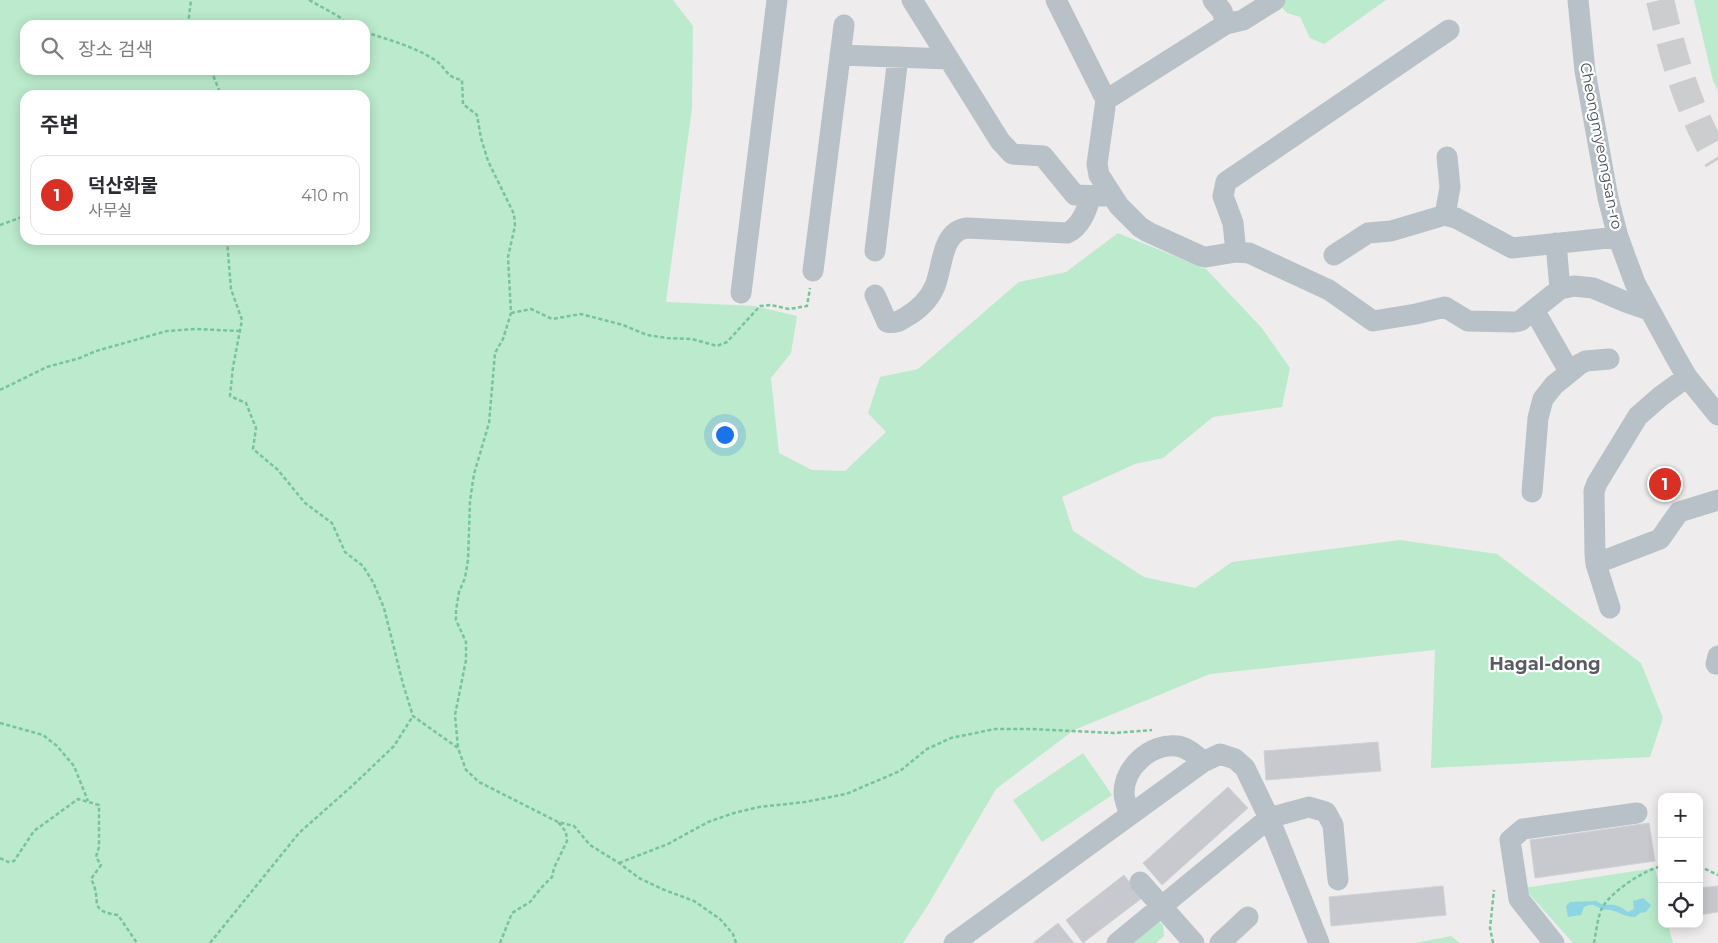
<!DOCTYPE html>
<html lang="ko">
<meta charset="utf-8">
<style>
body{margin:0;font-family:Montserrat,"Noto Sans KR",sans-serif;background:#f2f2f3;color:#2b2b33}
.controls{position:absolute;right:15px;bottom:15px;display:grid;overflow:hidden;border-radius:10px;box-shadow:0 2px 12px #0003}
.controls button{width:45px;height:45px;display:grid;place-items:center;padding:0;border:0;border-bottom:1px solid #e1e1e2;background:#fff;color:#2b2b33;font:25px sans-serif}
.you{position:absolute;left:724px;top:434px;width:18px;height:18px;margin:-12px;border:4px solid #fff;border-radius:50%;background:#1a73e8;box-shadow:0 0 0 8px #1a73e833}
.badge{display:grid;place-items:center;width:32px;height:32px;border-radius:50%;background:#d93025;color:#fff;font-size:16px;font-weight:700}
.pin{position:absolute;translate:-50% -50%;border:2px solid #fff;box-shadow:0 1px 5px #0006}
.list{margin:0;padding:0;list-style:none}
h2{display:flex;justify-content:space-between;align-items:center;height:65px;margin:0;padding:0 20px;font-size:21px}
h2 small{font-size:16px;font-weight:400;color:#7c7c81}
.list li{display:grid;grid-template-columns:32px 1fr auto;gap:15px;align-items:center;box-sizing:border-box;height:80px;margin:0 10px 10px;padding:0 10px;border:1px solid #e1e1e2;border-radius:15px}
.list b{display:block;font-size:19px;white-space:nowrap}
.list p{margin:0;font-size:16px;white-space:nowrap;color:#7c7c81}
.list em{font-size:16px;font-style:normal;color:#7c7c81}
.icon{flex:none;width:28px;height:28px;fill:none;stroke:currentColor;stroke-width:2;stroke-linecap:round;stroke-linejoin:round}
.map{position:relative;flex:none;width:1718px;height:943px;overflow:hidden}
.search{position:absolute;background:#fff;box-shadow:0 2px 12px #0003;left:20px;top:20px;width:350px;height:55px;display:flex;align-items:center;gap:12px;box-sizing:border-box;padding:0 18px;border-radius:15px;color:#7c7c81;font-size:19px}
.panel{position:absolute;background:#fff;box-shadow:0 2px 12px #0003;left:20px;top:90px;width:350px;height:155px;border-radius:15px}
.map>svg:first-child{display:block}
.green{fill:#bceacc;fill-rule:evenodd}
.water{fill:#8dd5e3}
.building{fill:#c7c9ce;stroke:#d0d2d7}
.lines{fill:none;stroke-linecap:round;stroke-linejoin:round}
.major-tunnel{stroke:#cccdce;stroke-width:28;stroke-dasharray:28 14;stroke-linecap:butt}
.path{stroke:#77c49b;stroke-width:2.5;stroke-dasharray:4 2.5;stroke-linecap:butt}
.minor{stroke:#b8c1c7;stroke-width:21}
.labels{text-anchor:middle;stroke-width:4.5;stroke-linejoin:round;paint-order:stroke}
.street-label{font-size:15px;fill:#465057;stroke:#fff}
.quarter-label{font-size:18px;font-weight:bold;fill:#595c60;stroke:#fff}
</style>
<div class="map">
<svg width="1718" height="943" viewBox="0 0 1718 943">
<rect width="100%" height="100%" fill="#eeecec"/>
<path class="green" d="M0 0H673L693 26 692 108 666 302 755 306 797 316 791 353 771 378 779 453 812 470 845 471 886 432 868 413 880 377 918 369 1019 282 1066 272 1118 233 1206 269 1261 327 1290 368 1282 407 1213 417 1163 458 1135 464 1062 497 1073 531 1144 577 1195 588 1232 562 1400 540 1497 554 1641 663 1663 718 1650 757 1431 768 1435 650 1210 674 1074 730 996 789 928 905 903 943H0ZM25 25H365V70H25ZM25 95H365V240H25Z
M1285 0H1386L1324 44 1310 38 1300 17 1287 13 1281 6Z
M1694 0H1718V91L1713 81Z
M1083 753 1112 795 1042 842 1013 800Z
M1655 868 1662 896V924H1668L1673 943H1573L1524 888Z
M1157 919 1163 925 1164 936 1156 943H1128Z
M1451 936 1460 943H1415Z"/>
<path class="water" d="M1643 898 1651 905 1646 912 1640 913 1635 917C1621 917 1617 908 1602 910 1595 905 1592 903 1584 907L1581 915 1568 917 1566 906 1570 902 1596 901 1603 905C1614 904 1619 905 1628 912L1634 909 1633 901Z"/>
<path class="building" d="M1378 742 1381 771 1266 780 1264 751Z
M1228 787 1248 808 1162 885 1143 863Z
M1649 823 1655 861 1535 878 1530 840Z
M1124 875 1142 898 1083 943 1066 920Z
M1443 886 1446 915 1331 926 1329 897Z
M1718 886V912L1699 915V888Z
M1058 923 1074 943H1033Z"/>
<g class="lines">
<path class="major-tunnel" d="M1660 0C1673 56 1688 110 1718 160"/>
<path class="path" d="M309 0 338 16 348 25
M188 25 191 0
M365 32C389 40 413 46 435 60 447 68 445 77 462 80L463 104 477 115 481 138 488 161 514 214 515 226 508 257 511 313 503 339 495 353 489 423 474 474 470 501 468 560 465 578 459 592 456 610V620L466 642V660L455 715 458 748
M211 70 221 95
M0 225 25 216
M227 240 231 289 242 320 233 367 230 396 246 403 256 428 253 449 278 470 305 503 332 523 345 552 363 566 373 582 384 608 403 684 413 716 458 748 466 770 479 782 558 822 574 826 590 845 619 863 639 878 662 889 694 901 720 919 733 934 736 943
M511 313 531 309 552 319 581 314 623 325 647 335 667 338 692 339 717 346 727 342 760 306 771 305 789 309 807 306 810 288
M0 390 47 367 80 358 96 351 167 331 195 329 240 331
M0 723 43 735 57 746 74 766 88 801
M0 858 8 862 14 861 34 831 78 799 99 805V847L96 857 101 865 91 879C103 900 86 911 118 915L137 943
M619 863 668 844 708 822 734 813 759 807 805 802 846 794 900 771 927 749 951 738 995 729H1031L1114 733 1152 730
M1699 866 1718 875
M210 943 299 833 352 786 394 746 413 716
M500 943 512 913 530 902 541 888 552 877 554 868 567 841 566 832 558 822
M1493 943 1490 928 1494 890
M1594 943C1596 933 1598 912 1604 905 1614 890 1644 870 1662 866"/>
<path class="minor" d="M912 0 1000 141 1012 154 1043 156 1075 195 1104 196
M1056 0 1106 100 1097 164 1099 175 1119 206 1140 227 1148 232 1201 256 1206 257 1236 252 1249 253 1329 290 1373 321 1416 314 1445 307 1468 321 1514 322 1520 321 1560 289 1574 286 1593 288 1626 302 1649 310
M1213 0 1222 11 1226 24
M1578 0 1585 71 1608 198 1618 237 1635 283 1675 356 1687 377 1718 415
M840 55 949 59
M1106 100 1226 24 1243 20 1275 0
M1445 215 1450 187 1447 157
M1556 243 1560 289
M875 251 898 57
M1236 252 1233 223 1223 196 1226 182 1449 30
M1334 255 1368 233 1391 231 1445 215 1456 218 1512 248 1618 237
M813 271 844 25
M741 293 777 0
M875 295 887 322C895 324 899 321 906 317 918 310 929 300 935 286 943 267 941 231 967 228L1067 233C1081 227 1087 209 1091 196
M1534 310 1569 371
M1532 492 1538 418 1543 399 1554 385 1580 364 1586 361 1609 359
M1608 559 1660 539 1679 512 1718 500
M1610 608 1596 564 1595 554 1594 491 1597 483 1638 416 1661 396 1687 377
M1716 664 1718 656
M1130 815C1128 808 1124 800 1124 793 1124 767 1151 743 1177 746 1187 747 1197 756 1203 762
M1140 882 1194 943
M954 943 1203 762 1220 754 1235 759 1245 768 1269 818 1319 943
M1117 943 1269 818 1309 807 1326 812 1333 825 1338 880
M1220 943 1248 917
M1554 943 1519 899 1510 840 1523 829 1637 813"/>
</g>
<g class="labels">
<g class="street-label">
<text transform="translate(1601 146) rotate(79)" y="5">Cheongmyeongsan-ro</text>
</g>
<g class="quarter-label">
<text x="1545" y="670">Hagal-dong</text>
</g>
</g>
</svg>
<div class="controls">
<button>+</button>
<button>−</button>
<button><svg class="icon" aria-label="locate" viewBox="0 0 24 24"><circle cx="12" cy="12" r="6"/><path d="M12 2v4M12 18v4M2 12h4M18 12h4"/></svg></button>
</div>
<div class="you"></div>
<div class="pin badge" style="left:1665px;top:484px">1</div>
<div class="search"><svg class="icon" aria-label="search" viewBox="0 0 24 24"><circle cx="10" cy="10" r="6"/><path d="M15 15l6 6"/></svg>장소 검색</div>
<section class="panel">
<h2>주변<small></small></h2>
<ul class="list">
<li><span class="badge">1</span><div><b>덕산화물</b><p>사무실</p></div><em>410 m</em></li>
</ul>
</section>
</div>
